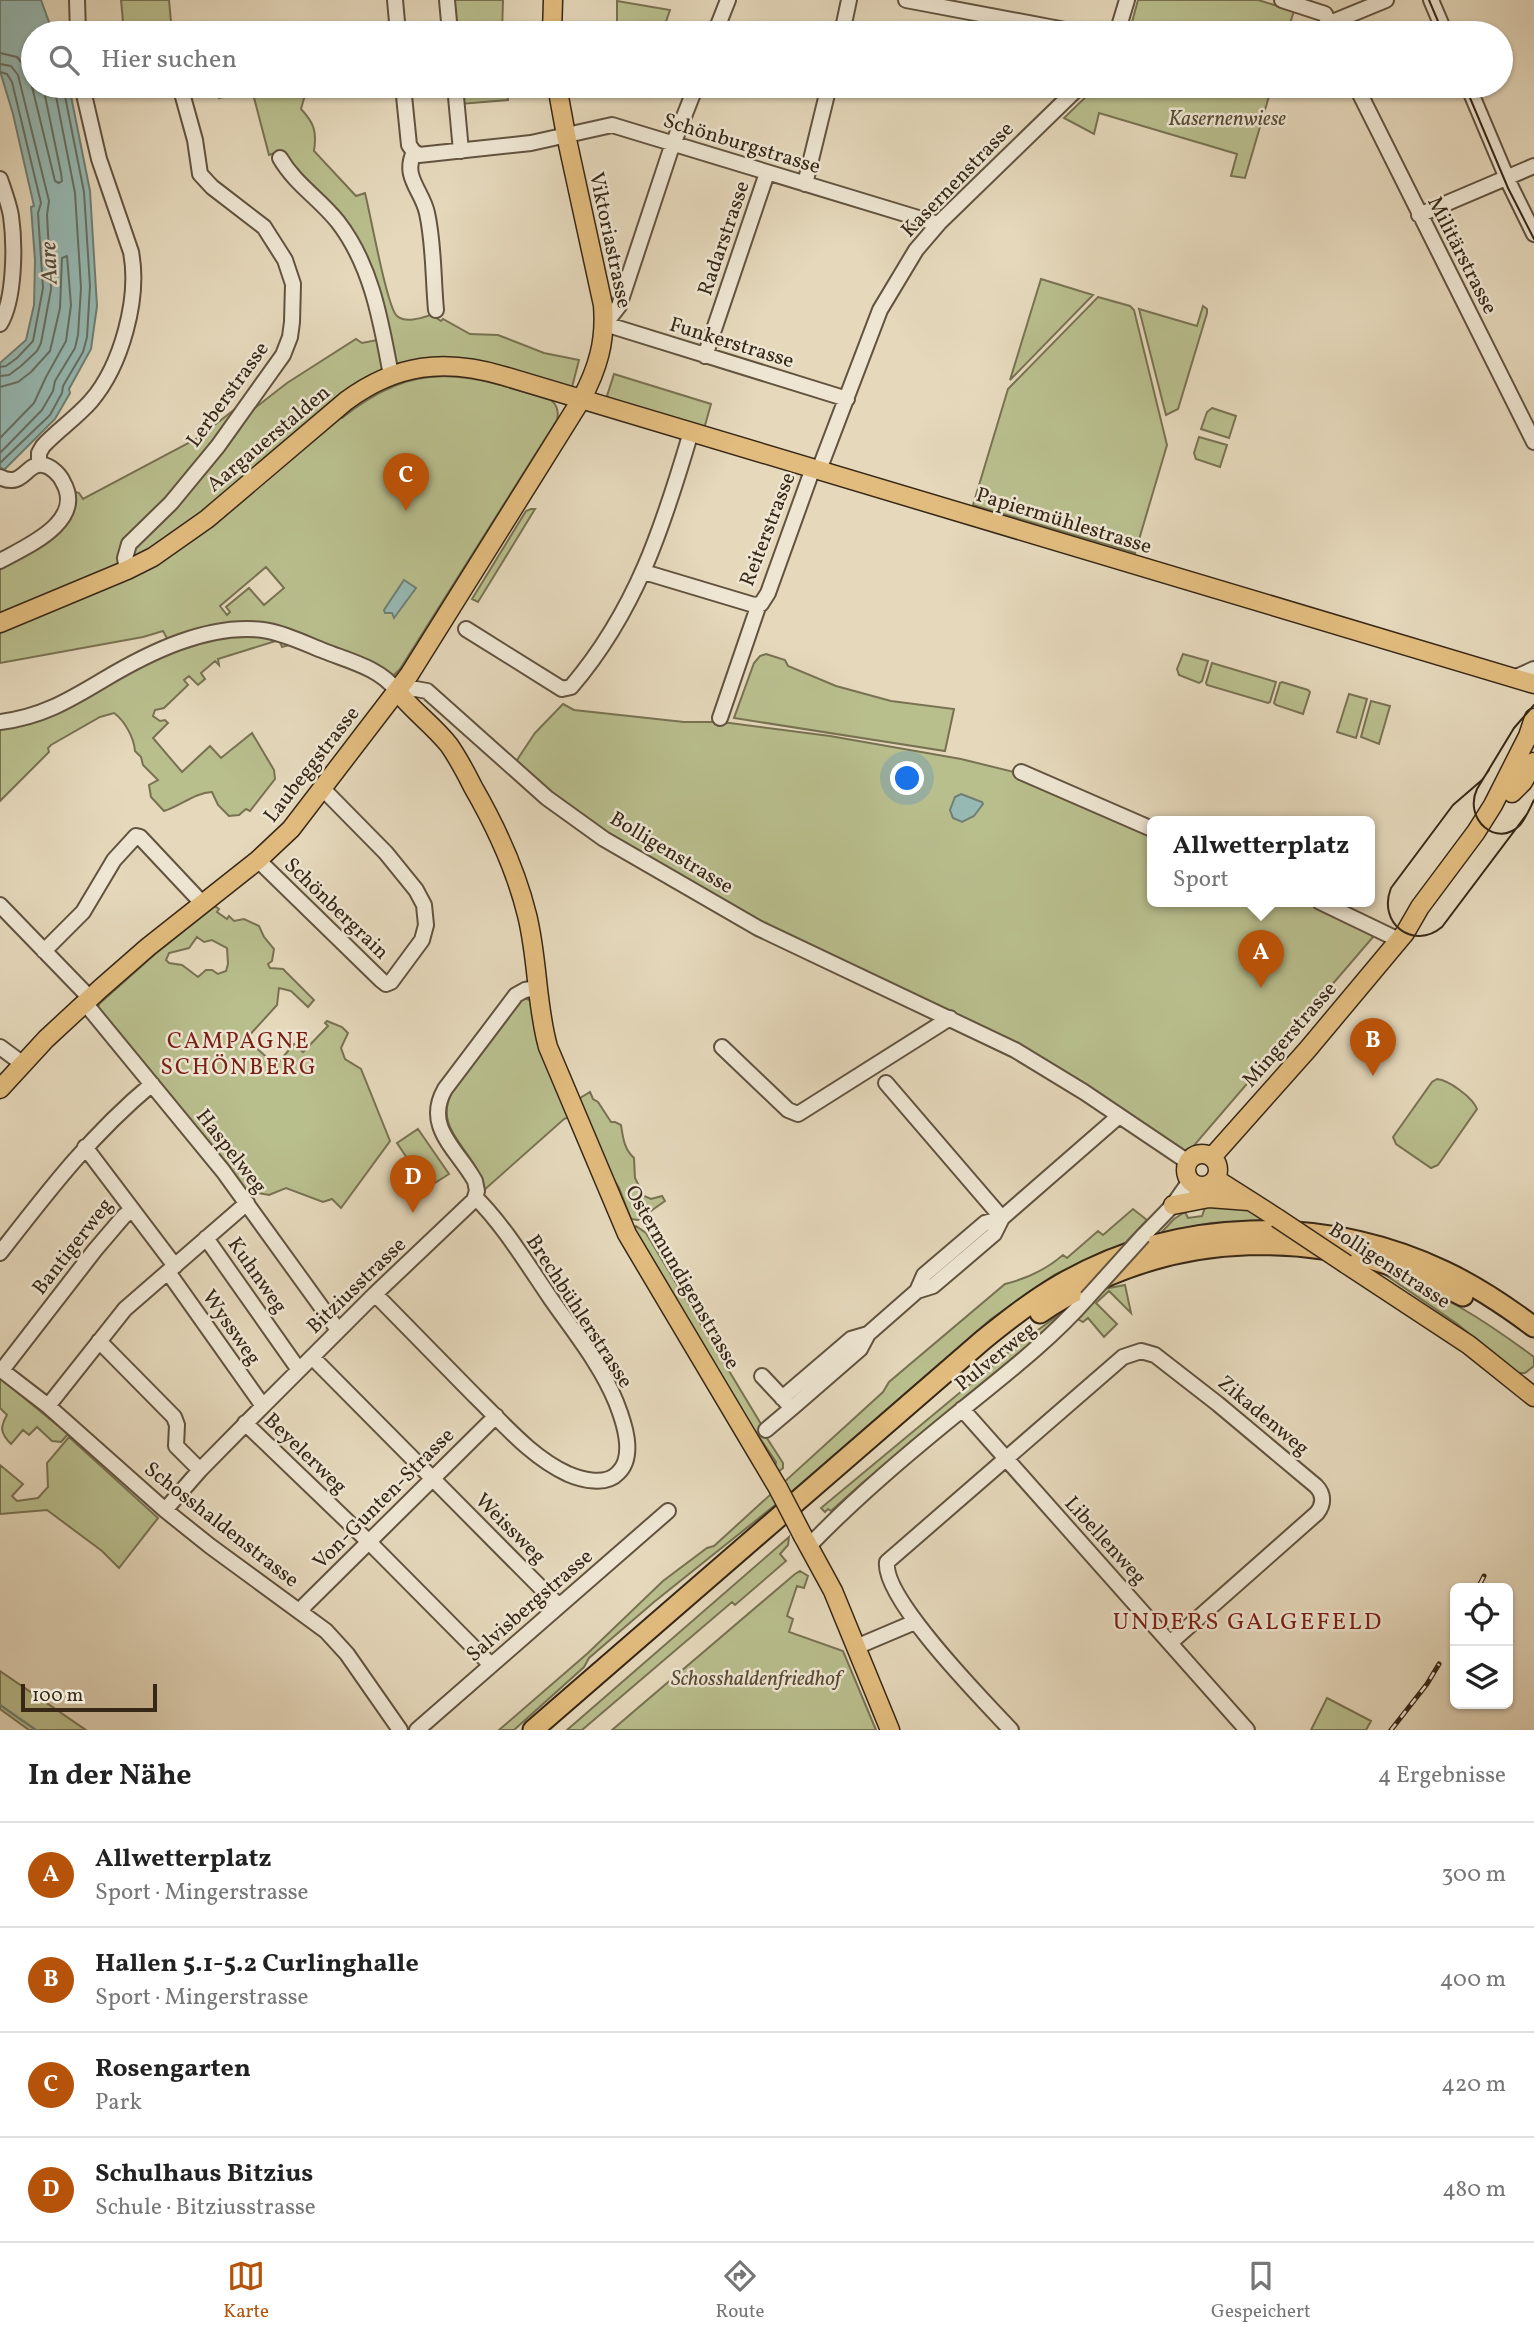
<!DOCTYPE html>
<html lang="de">
<meta charset="utf-8">
<style>
body{margin:0;font-family:Vollkorn,serif;background:#f2f2f2;color:#222}
.controls{position:absolute;right:21px;bottom:21px;display:grid;overflow:hidden;border-radius:10px;box-shadow:0 2px 5px #0004}
.controls button{width:63px;height:63px;display:grid;place-items:center;padding:0;border:0;border-bottom:2px solid #e0e0e0;background:#fff;color:#222;font:35px sans-serif}
.scale{position:absolute;left:21px;bottom:18px;width:136px;box-sizing:border-box;padding-left:7px;border:4px solid #372716;border-top:0;font-size:19px;line-height:24px;white-space:nowrap;color:#372716;-webkit-text-stroke:5px #eee6d3;paint-order:stroke}
.you{position:absolute;left:908px;top:779px;width:24px;height:24px;margin:-18px;border:5px solid #fff;border-radius:50%;background:#1a73e8;box-shadow:0 0 0 10px #1a73e833}
.badge{display:grid;place-items:center;width:46px;height:46px;border-radius:50%;background:#b45309;color:#fff;font-size:23px;font-weight:700}
.pin{position:absolute;translate:-50% -58px;filter:drop-shadow(0 2px 4px #0008)}
.pin::after{content:'';position:absolute;top:37px;width:24px;height:21px;background:inherit;clip-path:polygon(0 0,100% 0,50% 100%)}
.popup{position:absolute;left:1147px;top:816px;width:228px;height:91px;box-sizing:border-box;display:grid;place-content:center;border-radius:10px;background:#fff;filter:drop-shadow(0 2px 5px #0005);font-size:23px;white-space:nowrap;color:#767676}
.popup b{font-size:26px;color:#222}
.popup::after{content:'';position:absolute;left:50%;top:100%;margin-left:-14px;border:14px solid transparent;border-top-color:#fff}
.list{margin:0;padding:0;list-style:none}
h2{display:flex;justify-content:space-between;align-items:center;height:91px;margin:0;padding:0 28px;font-size:30px}
h2 small{font-size:23px;font-weight:400;color:#767676}
.list li{display:grid;grid-template-columns:46px 1fr auto;gap:21px;align-items:center;box-sizing:border-box;height:105px;padding:0 28px;border-top:2px solid #e0e0e0}
.list b{display:block;font-size:26px;white-space:nowrap}
.list p{margin:0;font-size:23px;white-space:nowrap;color:#767676}
.list em{font-size:23px;font-style:normal;color:#767676}
.icon{flex:none;width:38px;height:38px;fill:none;stroke:currentColor;stroke-width:2;stroke-linecap:round;stroke-linejoin:round}
.map{position:relative;flex:none;width:1534px;height:1730px;overflow:hidden}
.search{position:absolute;background:#fff;box-shadow:0 2px 5px #0004;left:21px;right:21px;top:21px;height:77px;display:flex;align-items:center;gap:18px;box-sizing:border-box;padding:0 24px;border-radius:38px;color:#767676;font-size:26px}
.sheet{height:511px;background:#fff}
nav{display:flex;justify-content:space-around;align-items:center;box-sizing:border-box;height:98px;border-top:2px solid #e0e0e0;background:#fff;font-size:19px;color:#767676}
nav a{display:grid;justify-items:center;gap:4px}
nav .on{color:#b45309}
.map>svg:first-child{display:block}
.green{fill:#b9be8d;stroke:#787252;stroke-width:2;fill-rule:evenodd}
.water{fill:#96b9b3;stroke:#707f74;stroke-width:2}
.lines{fill:none;stroke-linecap:round;stroke-linejoin:round}
.shore{stroke:#667064;stroke-width:2}
.stream{stroke:#707f74;stroke-width:2.5}
.minor-casing{stroke:#62533f;stroke-width:18}
.major-casing{stroke:#372716;stroke-width:21}
.highway-casing{stroke:#372716;stroke-width:23}
.minor{stroke:#eee6d3;stroke-width:14}
.major{stroke:#e2bc7e;stroke-width:18}
.highway{stroke:#e2bc7e;stroke-width:19}
.tram{stroke:#372716;stroke-width:2}
.rail-casing{stroke:#372716;stroke-width:5}
.rail{stroke:#eee6d3;stroke-width:2.5;stroke-dasharray:8;stroke-linecap:butt}
.minor-bridge-casing{stroke:#62533f;stroke-width:18;stroke-linecap:butt}
.major-bridge-casing{stroke:#372716;stroke-width:21;stroke-linecap:butt}
.minor-bridge{stroke:#eee6d3;stroke-width:14}
.major-bridge{stroke:#e2bc7e;stroke-width:18}
.labels{text-anchor:middle;stroke-width:5;stroke-linejoin:round;paint-order:stroke}
.park-label{font-size:21px;font-style:italic;fill:#584d34;stroke:#eee6d3}
.street-label{font-size:21px;fill:#372716;stroke:#eee6d3}
.water-label{font-size:23px;font-style:italic;fill:#4f4c3d;stroke:#eee6d3}
.neighbourhood-label{font-size:23px;letter-spacing:2px;fill:#7a1f14;stroke:#eee6d3}
.quarter-label{font-size:24px;letter-spacing:2px;fill:#7a1f14;stroke:#eee6d3}
</style>
<div class="map">
<svg width="1534" height="1730" viewBox="0 0 1534 1730">
<rect width="100%" height="100%" fill="#e5d8bb"/>
<filter id="stains"><feTurbulence type="fractalNoise" baseFrequency=".00286" numOctaves="4"/><feColorMatrix values="0 0 0 0 .2 0 0 0 0 .09 0 0 0 0 .02 0 0 0 .5 -.17"/></filter>
<radialGradient id="worn" r=".72"><stop offset=".6" stop-color="#630" stop-opacity="0"/><stop offset="1" stop-color="#630" stop-opacity=".3"/></radialGradient>
<path class="green" d="M121 0H169L172 33H124Z
M450 0H503L502 33H453Z
M1138 0H1258L1294 11 1287 33H1129Z
M617 1 670 10 662 33H617Z
M215 86H303L305 95 301 109C314 123 317 131 314 151L356 196 365 193C370 212 387 308 397 316 406 324 424 317 434 314L435 317 441 321 443 319 470 334 498 335 544 353 579 360 570 395 520 380 411 369 334 410 342 418C417 358 466 373 551 400 557 405 559 412 557 420L400 669 393 676 285 632 169 642 163 631 143 637 0 663V568C18 558 56 542 65 524 69 513 70 501 73 491L79 493 83 499 198 438 239 406 251 411 287 383 356 339 362 343 388 338 369 269 275 153 269 155 253 94C241 97 231 95 219 98ZM266 567 284 588 264 605 249 588 226 607 230 612 227 615 220 606Z
M458 86H506L508 100 460 104Z
M1097 86H1272L1245 178 1231 176 1237 154 1099 113 1094 134 1064 118Z
M1041 279 1093 295 1010 380Z
M1098 297 1130 306 1134 310 1167 445 1135 553 973 505 1008 389Z
M1203 306 1207 309V313L1178 409 1166 415 1139 309 1197 326Z
M614 374 711 404 704 429 611 399 607 396Z
M1212 408 1236 416 1229 438 1201 429 1207 412Z
M1199 437 1227 445 1220 467 1196 459 1194 453Z
M531 509H535L478 602 472 599 526 511Z
M247 631 296 643 282 647 279 640 218 659 219 665 215 661 201 673 205 679 198 685 189 676 184 680 188 685 164 708 155 710 153 716 160 721 165 720 168 723 153 738 182 772 210 746 221 758 252 733 274 770 275 779 250 811 246 809 239 815 229 816 218 805 212 792C194 793 181 806 164 811L151 797 149 785 158 780 143 765 141 757 135 751C134 738 125 721 114 713L100 717 51 745 48 748 49 752 0 801V725L180 645Z
M766 654 785 660 788 666 836 686 891 701 954 709 945 751 734 718 754 663 760 656Z
M1183 654 1208 661 1202 681 1199 683 1179 675 1177 669Z
M1212 663 1276 682 1270 702 1268 703 1207 685 1206 683Z
M1282 682 1308 690 1310 692 1303 714 1276 705 1274 703 1280 683Z
M1349 694 1367 699 1356 738 1337 732Z
M1371 701 1390 706 1379 744 1361 737Z
M563 704 574 710 684 722H722L830 736 961 759 1022 774 1152 830V902H1318L1379 930 1185 1156 1087 1088 794 942 593 827 515 763 535 733Z
M215 906 219 909 217 912 227 919 229 916 234 921 244 919 259 926 264 937 274 949 272 961 268 964 270 968 283 969 314 1000 308 1007 291 991 279 988 277 1005 246 1039 270 1060 273 1058 278 1063 294 1044 303 1052 328 1026 325 1023 327 1021 342 1027 348 1033 341 1048 345 1059 361 1069 390 1141 341 1208 332 1199 323 1202 286 1188 269 1195 253 1192 247 1196 98 1008 99 1004 154 955ZM197 937 204 942 212 940 227 948 228 964 226 971 218 974 212 970H206L198 977 182 965 169 963 166 960 169 953 189 948Z
M523 998 530 1000 571 1116 564 1119 483 1191C483 1153 427 1132 454 1089Z
M1437 1079C1449 1080 1473 1098 1477 1109L1438 1165 1431 1168 1396 1144 1393 1137 1432 1082Z
M590 1092 593 1099 598 1102 611 1122H615L621 1125C623 1138 624 1149 634 1158L635 1178 644 1196 651 1199 662 1196 665 1201 638 1220 631 1219 619 1188 603 1162 577 1100Z
M418 1129 449 1174 427 1188 397 1143Z
M1206 1205 1244 1206 1265 1220 1211 1223 1161 1233 1174 1219 1185 1212 1188 1218 1202 1216Z
M1133 1209 1147 1220 1125 1243 1102 1252 1054 1275 991 1319 794 1490 654 1602 589 1658 584 1667 514 1730H499L588 1653 663 1581 707 1548 714 1546 883 1392 889 1382 1005 1284C1025 1279 1047 1269 1063 1255L1067 1258 1098 1231 1103 1235Z
M636 1226 646 1233 764 1429 763 1432 783 1463V1468L778 1472 775 1467 776 1462 743 1413 633 1229Z
M1381 1272C1437 1289 1487 1322 1534 1357V1366L1525 1373H1518L1456 1323Z
M1125 1285 1131 1313 1109 1291 1096 1303 1117 1324 1104 1337 1088 1318 1083 1322 1067 1313 1055 1327 861 1484 831 1511 828 1509 825 1512 821 1508 1016 1346 1053 1319 1104 1289Z
M0 1378 68 1434 61 1442 52 1441 37 1427 29 1435 23 1430 11 1444C0 1433 0 1427 7 1415L0 1408Z
M69 1437 158 1518 119 1568 102 1551 47 1510 0 1514V1465L23 1484 12 1496 17 1501 38 1498 48 1487 47 1463Z
M789 1537 788 1545 780 1554 786 1561 735 1605 732 1602 582 1730H567Z
M800 1571 808 1576 804 1588 797 1586 787 1616 793 1619 789 1632 843 1651 876 1730H612L795 1574Z
M0 1671 86 1730H29L0 1709Z
M1327 1698 1371 1721 1366 1730H1311Z"/>
<path class="water" d="M0 0H41L53 33H33V86H69L90 191 97 306 91 349 69 389 70 393 55 419 4 470 0 467V363L26 340 34 305 35 260 31 207 34 206 13 114 0 71Z
M404 580 416 588 394 618 392 613H385L384 610Z
M961 794 982 802 983 804 974 816 962 822 953 818 950 810 955 797Z"/>
<g class="lines">
<path class="shore" d="M0 53 17 57 28 70 55 181 59 183 62 181 61 173 43 86
M0 64 11 66 18 75 49 201 47 215 51 289 41 343 37 351 21 366 9 375 0 376
M0 72 7 74 12 82 41 203 38 213 43 288 33 341 17 358 6 366 0 367
M0 387 18 382 31 372 50 351 60 308 62 258 67 256 71 305 66 341 46 377 34 403 0 438
M0 453 42 410 53 391 55 381 75 348 78 335 81 288 75 193 54 86
M0 463 50 415 62 393 63 386 83 352 87 337 90 286 84 192 63 86"/>
<path class="stream" d="M0 1705 36 1730"/>
<defs>
<path id="minor" d="M77 0 78 33
M395 0 398 33
M447 0 450 33
M906 0 1081 33
M1282 0 1325 14 1333 33
M1431 0 1445 33
M1330 23 1386 0
M715 33 728 0
M842 33 849 0
M1117 33 1127 0
M403 86 409 145 414 152 419 155 531 143 612 125 938 224
M455 86 461 151
M696 86 670 152 619 306 605 324 847 399
M1356 86 1534 442
M1468 86 1509 183 1534 234
M414 152C402 177 422 190 427 213 434 244 433 278 436 310
M280 158C295 184 320 199 338 222 372 266 381 322 391 375
M0 179C4 191 9 204 11 216 15 244 15 300 0 324
M805 184 829 86
M1419 215 1534 166
M705 356 767 173
M39 465V453L43 446C58 430 76 418 91 401 121 366 140 299 131 252L99 159 82 86
M819 470 880 310 916 250 940 222 1080 86
M0 477C23 489 26 462 43 465 51 466 60 475 63 482 86 522 25 547 0 561
M127 570 125 558 129 544 171 503 218 446 283 355 290 337 292 322 293 284 285 260 264 227 212 187 200 174 195 140 180 86
M644 572 754 605 761 604 768 593 813 468
M466 629 562 689 571 687C636 611 663 527 691 432
M1514 678 1534 669
M720 718 759 604
M0 722C41 717 68 701 103 680 148 653 208 623 263 630 284 633 304 643 324 651 349 661 380 668 397 691L416 689 427 691 547 798 604 839 758 928 1015 1050 1084 1092 1188 1162
M1021 772 1152 829
M258 860 381 980 386 984 391 982 422 940 426 925 424 905 416 890 386 853 323 789
M1320 902 1399 940
M0 905 90 998
M44 951 83 912 114 860 136 836 140 837 202 903
M85 1003 223 1171 338 1330
M0 1047 23 1064
M722 1047 788 1110 798 1114 950 1018
M886 1083 1002 1218
M85 1147 175 1266
M1143 1236 1173 1205 1190 1181
M206 1238 299 1370
M0 1253C49 1190 90 1136 152 1084
M168 1272 263 1406
M917 1291 933 1286 994 1234 1002 1218
M375 1294C408 1328 442 1362 475 1396 504 1424 531 1457 568 1474 582 1480 606 1486 618 1473 636 1456 624 1422 616 1402 601 1365 574 1332 551 1299 529 1267 503 1224 475 1197
M99 1341 174 1417 177 1425 176 1446 200 1470
M312 1357 559 1606
M0 1369 48 1406 165 1510 210 1546 326 1631 347 1654 400 1730
M2 1370 95 1250 124 1216 131 1211
M762 1376 792 1408 766 1430
M782 1398 851 1339 868 1334
M48 1406 125 1309 247 1203
M792 1408 860 1349 868 1334 917 1291 924 1275 985 1223 1002 1218 1119 1116
M962 1409 1247 1730
M245 1423 369 1542 491 1665
M165 1510 200 1470 263 1406 375 1294 474 1200 477 1191 475 1181C458 1150 423 1127 445 1089L516 995 525 990 537 988
M809 1546C857 1496 911 1451 964 1408 1007 1373 1050 1340 1087 1298
M302 1611 305 1605 496 1416
M856 1647 915 1622
M417 1730 668 1511
M1011 1730C984 1701 882 1598 887 1562L1123 1357 1141 1351 1155 1355 1218 1404 1316 1486C1324 1494 1324 1504 1317 1513L1170 1643"/>
<path id="major" d="M552 33 553 0
M0 623 127 570 153 557 207 519 346 401C396 364 444 358 504 376L1534 684
M397 691C413 711 433 725 449 745 458 758 466 773 473 787 496 827 516 870 527 915 538 959 536 1004 548 1047L627 1234 778 1488
M1512 793 1523 782 1534 762
M0 1089 46 1039 100 989 148 947 258 860 291 829 409 675 581 400C598 368 606 341 603 305L566 135 557 86
M1186 1170a16 16 0 1 1 32 0a16 16 0 1 1-32 0Z
M1212 1157 1308 1049 1405 933 1420 907 1476 832 1493 805 1528 736 1534 718
M1216 1179 1277 1218
M1173 1205 1209 1198 1249 1201
M1346 1264 1469 1345 1534 1397
M803 1536 833 1591 890 1730"/>
<path id="highway" d="M1040 1313C1169 1226 1327 1224 1463 1296
M533 1730 983 1340C1008 1320 1033 1300 1061 1284 1177 1217 1323 1214 1444 1271 1476 1286 1506 1306 1534 1327"/>
</defs>
<use href="#minor" class="minor-casing"/>
<use href="#major" class="major-casing"/>
<use href="#highway" class="highway-casing"/>
<use href="#minor" class="minor"/>
<use href="#major" class="major"/>
<use href="#highway" class="highway"/>
<path class="tram" d="M1429 0 1443 33
M1465 86 1508 188 1534 239
M1534 705 1514 728 1477 789C1463 819 1497 849 1520 825 1526 818 1530 808 1534 800
M1489 770 1482 780 1453 805 1391 888C1377 923 1413 951 1442 927L1527 814"/>
<defs>
<path id="rail" d="M1480 1584 1484 1576
M1391 1730 1427 1684 1439 1664"/>
</defs>
<use href="#rail" class="rail-casing"/>
<use href="#rail" class="rail"/>
<defs>
<path id="minor-bridge" d="M1087 1298 1143 1236"/>
<path id="major-bridge" d="M1277 1218 1346 1264
M778 1488 803 1536"/>
</defs>
<use href="#minor-bridge" class="minor-bridge-casing"/>
<use href="#major-bridge" class="major-bridge-casing"/>
<use href="#minor-bridge" class="minor-bridge"/>
<use href="#major-bridge" class="major-bridge"/>
</g>
<g class="labels">
<g class="park-label">
<text x="1227" y="125">Kasernenwiese</text>
<text x="756" y="1685">Schosshaldenfriedhof</text>
</g>
<g class="street-label">
<text transform="translate(742 143) rotate(17)" y="7">Schönburgstrasse</text>
<text transform="translate(957 179) rotate(-46)" y="7">Kasernenstrasse</text>
<text transform="translate(723 238) rotate(-71)" y="7">Radarstrasse</text>
<text transform="translate(611 240) rotate(78)" y="7">Viktoriastrasse</text>
<text transform="translate(1463 255) rotate(63)" y="7">Militärstrasse</text>
<text transform="translate(732 342) rotate(17)" y="7">Funkerstrasse</text>
<text transform="translate(227 394) rotate(-54)" y="7">Lerberstrasse</text>
<text transform="translate(268 438) rotate(-40)" y="7">Aargauerstalden</text>
<text transform="translate(1064 520) rotate(17)" y="7">Papiermühlestrasse</text>
<text transform="translate(767 529) rotate(-69)" y="7">Reiterstrasse</text>
<text transform="translate(311 764) rotate(-52)" y="7">Laubeggstrasse</text>
<text transform="translate(672 852) rotate(31)" y="7">Bolligenstrasse</text>
<text transform="translate(337 908) rotate(44)" y="7">Schönbergrain</text>
<text transform="translate(1289 1034) rotate(-49)" y="7">Mingerstrasse</text>
<text transform="translate(232 1151) rotate(52)" y="7">Haspelweg</text>
<text transform="translate(72 1246) rotate(-52)" y="7">Bantigerweg</text>
<text transform="translate(1390 1265) rotate(33)" y="7">Bolligenstrasse</text>
<text transform="translate(258 1275) rotate(55)" y="7">Kuhnweg</text>
<text transform="translate(683 1277) rotate(60)" y="7">Ostermundigenstrasse</text>
<text transform="translate(356 1285) rotate(-44)" y="7">Bitziusstrasse</text>
<text transform="translate(580 1311) rotate(57)" y="7">Brechbühlerstrasse</text>
<text transform="translate(232 1327) rotate(55)" y="7">Wyssweg</text>
<text transform="translate(995 1356) rotate(-39)" y="7">Pulverweg</text>
<text transform="translate(1264 1415) rotate(40)" y="7">Zikadenweg</text>
<text transform="translate(306 1453) rotate(44)" y="7">Beyelerweg</text>
<text transform="translate(383 1498) rotate(-45)" y="7">Von-Gunten-Strasse</text>
<text transform="translate(222 1524) rotate(38)" y="7">Schosshaldenstrasse</text>
<text transform="translate(511 1528) rotate(45)" y="7">Weissweg</text>
<text transform="translate(1106 1540) rotate(48)" y="7">Libellenweg</text>
<text transform="translate(529 1605) rotate(-41)" y="7">Salvisbergstrasse</text>
</g>
<g class="water-label">
<text transform="translate(48 263) rotate(-92)" y="8">Aare</text>
</g>
<g class="neighbourhood-label">
<text x="239" y="1048">CAMPAGNE<tspan x="239" dy="26">SCHÖNBERG</tspan></text>
</g>
<g class="quarter-label">
<text x="1248" y="1629">UNDERS GALGEFELD</text>
</g>
</g>
<rect width="100%" height="100%" filter="url(#stains)"/>
<rect width="100%" height="100%" fill="url(#worn)"/>
</svg>
<div class="controls">
<button><svg class="icon" aria-label="locate" viewBox="0 0 24 24"><circle cx="12" cy="12" r="6"/><path d="M12 2v4M12 18v4M2 12h4M18 12h4"/></svg></button>
<button><svg class="icon" aria-label="layers" viewBox="0 0 24 24"><path d="M12 4l9 5-9 5-9-5zM3 14l9 5 9-5"/></svg></button>
</div>
<div class="scale">100 m</div>
<div class="you"></div>
<div class="pin badge" style="left:1261px;top:988px">A</div>
<div class="popup"><b>Allwetterplatz</b>Sport</div>
<div class="pin badge" style="left:1373px;top:1076px">B</div>
<div class="pin badge" style="left:406px;top:511px">C</div>
<div class="pin badge" style="left:413px;top:1213px">D</div>
<div class="search"><svg class="icon" aria-label="search" viewBox="0 0 24 24"><circle cx="10" cy="10" r="6"/><path d="M15 15l6 6"/></svg>Hier suchen</div>
</div>
<section class="sheet">
<h2>In der Nähe<small>4 Ergebnisse</small></h2>
<ul class="list">
<li><span class="badge">A</span><div><b>Allwetterplatz</b><p>Sport · Mingerstrasse</p></div><em>300 m</em></li>
<li><span class="badge">B</span><div><b>Hallen 5.1-5.2 Curlinghalle</b><p>Sport · Mingerstrasse</p></div><em>400 m</em></li>
<li><span class="badge">C</span><div><b>Rosengarten</b><p>Park</p></div><em>420 m</em></li>
<li><span class="badge">D</span><div><b>Schulhaus Bitzius</b><p>Schule · Bitziusstrasse</p></div><em>480 m</em></li>
</ul>
</section>
<nav>
<a class="on"><svg class="icon" aria-label="map" viewBox="0 0 24 24"><path d="M3 6l6-2 6 2 6-2v14l-6 2-6-2-6 2zM9 4v14M15 6v14"/></svg>Karte</a>
<a><svg class="icon" aria-label="directions" viewBox="0 0 24 24"><path d="M12 3l9 9-9 9-9-9zM9 14v-3h6M13 9l2 2-2 2"/></svg>Route</a>
<a><svg class="icon" aria-label="saved" viewBox="0 0 24 24"><path d="M7 4h10v16l-5-4-5 4z"/></svg>Gespeichert</a>
</nav>
